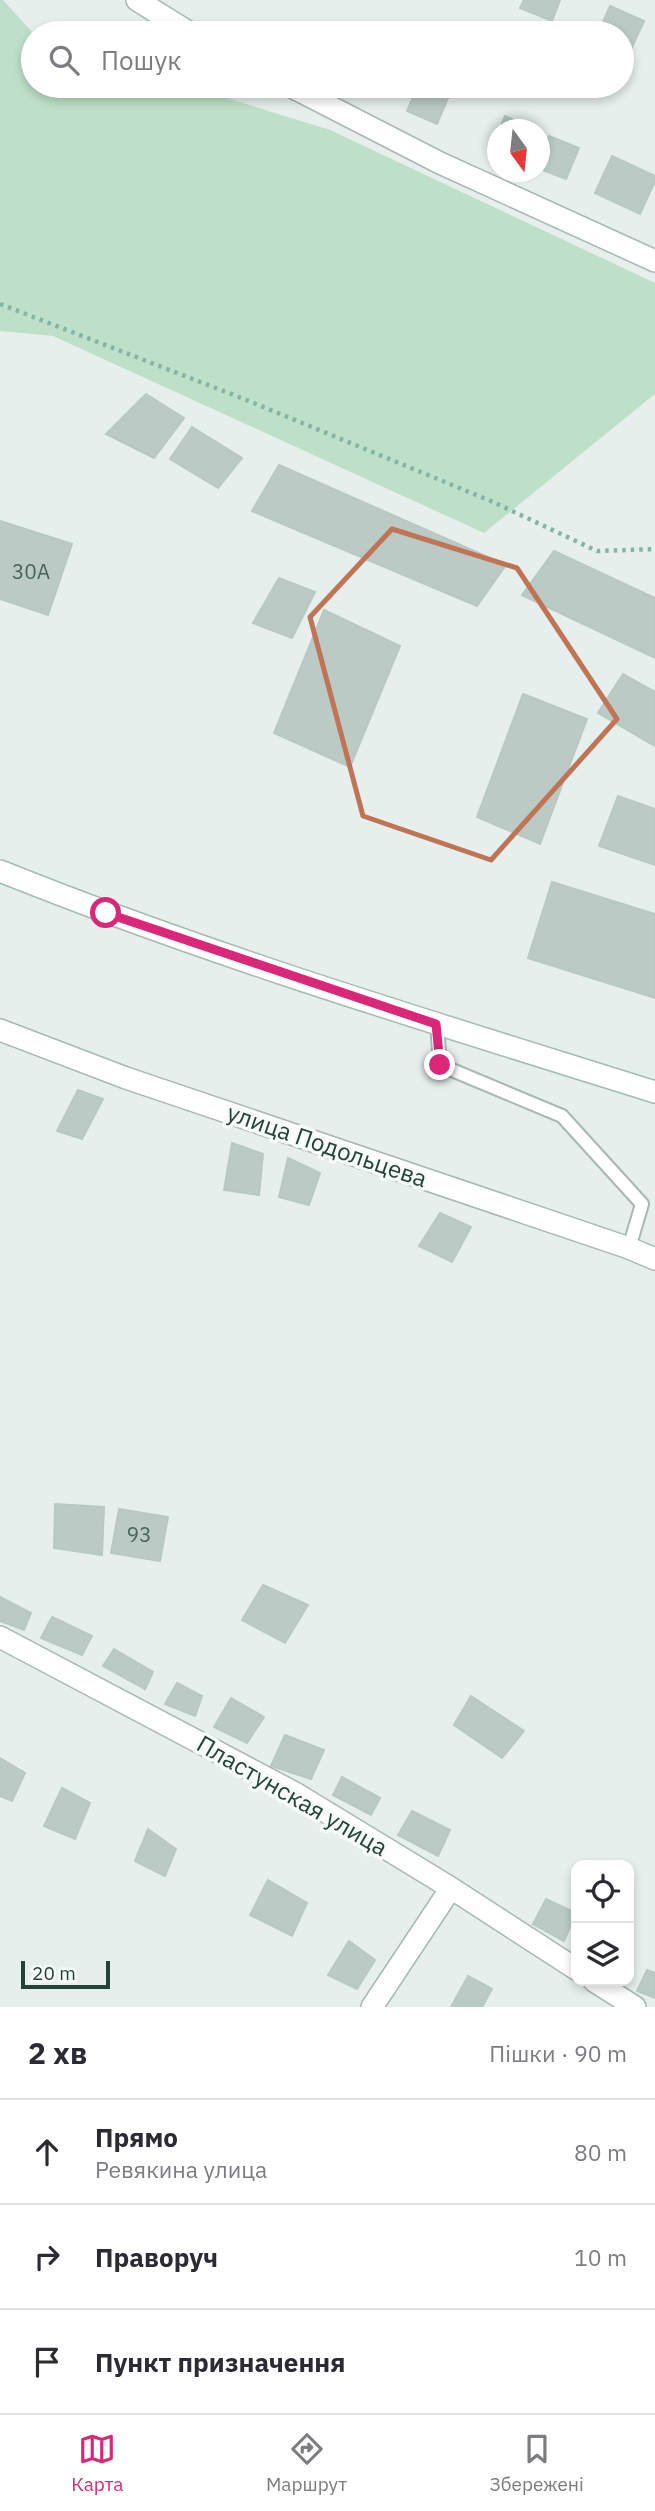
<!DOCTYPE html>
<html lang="uk">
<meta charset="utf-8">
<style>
body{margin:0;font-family:"IBM Plex Sans",sans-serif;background:#f7f7f7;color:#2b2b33}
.controls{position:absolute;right:21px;bottom:21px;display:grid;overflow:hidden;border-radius:14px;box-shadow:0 4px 10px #0003}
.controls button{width:63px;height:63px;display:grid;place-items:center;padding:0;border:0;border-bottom:2px solid #e1e1e2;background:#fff;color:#2b2b33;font:35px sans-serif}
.compass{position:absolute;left:487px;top:119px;width:63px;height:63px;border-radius:50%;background:#fff;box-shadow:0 4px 10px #0003;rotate:165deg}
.scale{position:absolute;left:21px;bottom:18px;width:89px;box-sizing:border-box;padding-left:7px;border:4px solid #24423a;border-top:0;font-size:19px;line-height:24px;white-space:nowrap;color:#24423a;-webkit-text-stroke:5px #f7fbf9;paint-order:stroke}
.stop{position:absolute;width:21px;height:21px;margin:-16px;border:5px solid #db2777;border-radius:50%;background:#fff}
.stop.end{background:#db2777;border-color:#fff;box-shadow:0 2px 7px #0008}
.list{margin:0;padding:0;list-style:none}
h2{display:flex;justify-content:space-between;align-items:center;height:91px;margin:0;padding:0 28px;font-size:30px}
h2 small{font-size:23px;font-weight:400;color:#7c7c81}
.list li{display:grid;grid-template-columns:46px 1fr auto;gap:21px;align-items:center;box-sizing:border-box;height:105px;padding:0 28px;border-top:2px solid #e1e1e2}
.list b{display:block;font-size:26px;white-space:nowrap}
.list p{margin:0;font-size:23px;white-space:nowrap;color:#7c7c81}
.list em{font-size:23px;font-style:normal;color:#7c7c81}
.icon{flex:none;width:38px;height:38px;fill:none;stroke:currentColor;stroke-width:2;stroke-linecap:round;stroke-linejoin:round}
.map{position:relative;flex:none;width:655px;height:2007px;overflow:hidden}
.search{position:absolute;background:#fff;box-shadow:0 4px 10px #0003;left:21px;right:21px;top:21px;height:77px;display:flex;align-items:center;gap:18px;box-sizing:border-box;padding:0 24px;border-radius:38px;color:#7c7c81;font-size:26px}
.sheet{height:406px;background:#fff}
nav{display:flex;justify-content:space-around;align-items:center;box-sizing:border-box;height:98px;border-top:2px solid #e1e1e2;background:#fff;font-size:19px;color:#7c7c81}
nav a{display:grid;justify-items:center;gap:4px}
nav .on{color:#db2777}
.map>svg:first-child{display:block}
.green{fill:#bfe0c8}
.building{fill:#bbcac4;stroke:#b8c9c2;stroke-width:2}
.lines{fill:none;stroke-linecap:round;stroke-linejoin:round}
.lane-casing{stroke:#a8b8b2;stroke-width:16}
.street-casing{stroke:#a8b8b2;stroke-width:24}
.secondary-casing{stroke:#a4bbb3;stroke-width:24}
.path{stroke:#86b3a5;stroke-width:4.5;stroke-dasharray:3.5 5;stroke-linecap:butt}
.lane{stroke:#fff;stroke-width:12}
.street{stroke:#fff;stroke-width:21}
.secondary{stroke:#fff;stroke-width:21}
.route{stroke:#db2777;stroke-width:9}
.marked{fill:none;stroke:#c07456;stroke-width:5;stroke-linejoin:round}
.labels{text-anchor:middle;stroke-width:7;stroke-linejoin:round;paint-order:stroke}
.number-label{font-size:21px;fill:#4a645c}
.street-label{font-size:24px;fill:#24423a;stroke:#f7fbf9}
</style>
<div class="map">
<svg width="655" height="2007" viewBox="0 0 655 2007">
<rect width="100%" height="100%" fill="#e6efeb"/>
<path class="green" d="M0 0H3L33 33V86H188L330 130 655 283V394L484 533 53 336 0 331Z"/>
<path class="building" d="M524 0H560L552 21 520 8Z
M610 6 644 21 628 56 622 54V33H598Z
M418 86H438L451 91 437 124 407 111Z
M505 116 536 130H499Z
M549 136 579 148 566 179 540 169V160Z
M612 156 655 176V181L640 214 595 193Z
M146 394 184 418 154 458 106 434Z
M192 427 242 458 218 488 170 459Z
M279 465 506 565 477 606 252 511Z
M0 521 72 544 48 615 0 599Z
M554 551 655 598V658L522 595Z
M279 578 315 592 292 638 253 623Z
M324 610 400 646 350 767 274 733Z
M623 674 655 692V746L598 713Z
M523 694 587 719 540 844 477 817Z
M618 796 655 809V865L599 846Z
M552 882 655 914V998L528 958Z
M78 1090 103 1099 82 1139 57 1131Z
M232 1143 263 1154 259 1195 224 1190Z
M288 1158 320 1173 309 1205 279 1197Z
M440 1213 471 1227 452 1262 419 1246Z
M55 1504 104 1507 102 1555 54 1548Z
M119 1509 168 1517 160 1561 111 1553Z
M263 1585 308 1605 285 1643 242 1620Z
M0 1597 31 1613 24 1630 0 1621Z
M52 1617 92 1636 82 1655 41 1638Z
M114 1649 153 1672 145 1689 103 1666Z
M177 1683 202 1696 195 1716 165 1704Z
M471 1696 524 1731 502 1758 454 1725Z
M231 1698 264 1717 247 1743 214 1727Z
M285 1735 324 1750 311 1779 271 1766Z
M0 1758 25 1773 12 1801 0 1796Z
M342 1777 380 1798 371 1815 333 1795Z
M62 1788 90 1803 75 1839 44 1826Z
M412 1811 450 1830 438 1856 398 1835Z
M148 1829 176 1849 165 1876 135 1861Z
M268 1880 307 1903 292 1936 250 1915Z
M546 1899 576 1913 564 1941 533 1924Z
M349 1941 375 1960 357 1989 328 1975Z
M647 1970 655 1973V1998L637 1991Z
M468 1976 492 1989 482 2007H451Z"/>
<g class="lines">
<defs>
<path id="lane" d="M437 1024 440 1065 562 1116 642 1204 629 1248"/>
<path id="street" d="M137 0 190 33
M290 86 440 163 655 261
M0 1030 126 1078 629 1248 655 1259
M0 1637 295 1793 451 1888 576 1969
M594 1981 635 2007
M372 2007 451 1888"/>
<path id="secondary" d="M0 871C214 957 435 1023 655 1092"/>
</defs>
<use href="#lane" class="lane-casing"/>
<use href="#street" class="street-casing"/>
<use href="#secondary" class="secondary-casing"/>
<path class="path" d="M0 304 244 399 491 501 597 551 655 549"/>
<use href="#lane" class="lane"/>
<use href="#street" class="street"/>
<use href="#secondary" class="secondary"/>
</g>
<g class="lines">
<path class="route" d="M106 913 436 1024 440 1065"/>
</g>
<path class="marked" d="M392 529 517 568 617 719 491 860 363 816 310 617Z"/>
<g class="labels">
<g class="number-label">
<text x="31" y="579">30А</text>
<text x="139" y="1542">93</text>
</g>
<g class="street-label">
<text transform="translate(327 1146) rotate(19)" y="8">улица Подольцева</text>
<text transform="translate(292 1796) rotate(30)" y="8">Пластунская улица</text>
</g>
</g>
</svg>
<div class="controls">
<button><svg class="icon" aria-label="locate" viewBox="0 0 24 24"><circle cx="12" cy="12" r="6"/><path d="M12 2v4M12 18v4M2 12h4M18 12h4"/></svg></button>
<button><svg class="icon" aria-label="layers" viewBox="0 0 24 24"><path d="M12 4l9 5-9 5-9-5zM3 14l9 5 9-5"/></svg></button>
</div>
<svg class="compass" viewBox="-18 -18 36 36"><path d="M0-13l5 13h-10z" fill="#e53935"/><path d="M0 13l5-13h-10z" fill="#7c7c81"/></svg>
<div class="scale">20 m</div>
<div class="stop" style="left:106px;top:913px"></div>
<div class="stop end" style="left:440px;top:1065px"></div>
<div class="search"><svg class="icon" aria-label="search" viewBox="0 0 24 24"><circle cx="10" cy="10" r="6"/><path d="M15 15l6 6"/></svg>Пошук</div>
</div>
<section class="sheet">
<h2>2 хв<small>Пішки · 90 m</small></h2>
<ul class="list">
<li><svg class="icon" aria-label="ahead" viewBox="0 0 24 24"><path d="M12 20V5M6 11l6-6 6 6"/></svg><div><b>Прямо</b><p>Ревякина улица</p></div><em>80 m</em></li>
<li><svg class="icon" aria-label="right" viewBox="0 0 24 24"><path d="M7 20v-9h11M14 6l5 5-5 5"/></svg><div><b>Праворуч</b></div><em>10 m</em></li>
<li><svg class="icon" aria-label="arrive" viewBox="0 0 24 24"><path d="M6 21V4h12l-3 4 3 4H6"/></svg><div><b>Пункт призначення</b></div></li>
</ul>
</section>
<nav>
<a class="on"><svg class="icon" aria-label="map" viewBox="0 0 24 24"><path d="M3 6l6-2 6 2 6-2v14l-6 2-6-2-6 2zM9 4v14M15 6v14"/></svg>Карта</a>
<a><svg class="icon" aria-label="directions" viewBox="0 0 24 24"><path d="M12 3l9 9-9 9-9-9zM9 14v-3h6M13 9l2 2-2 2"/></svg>Маршрут</a>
<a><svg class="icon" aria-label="saved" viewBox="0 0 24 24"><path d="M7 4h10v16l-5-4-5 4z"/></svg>Збережені</a>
</nav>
